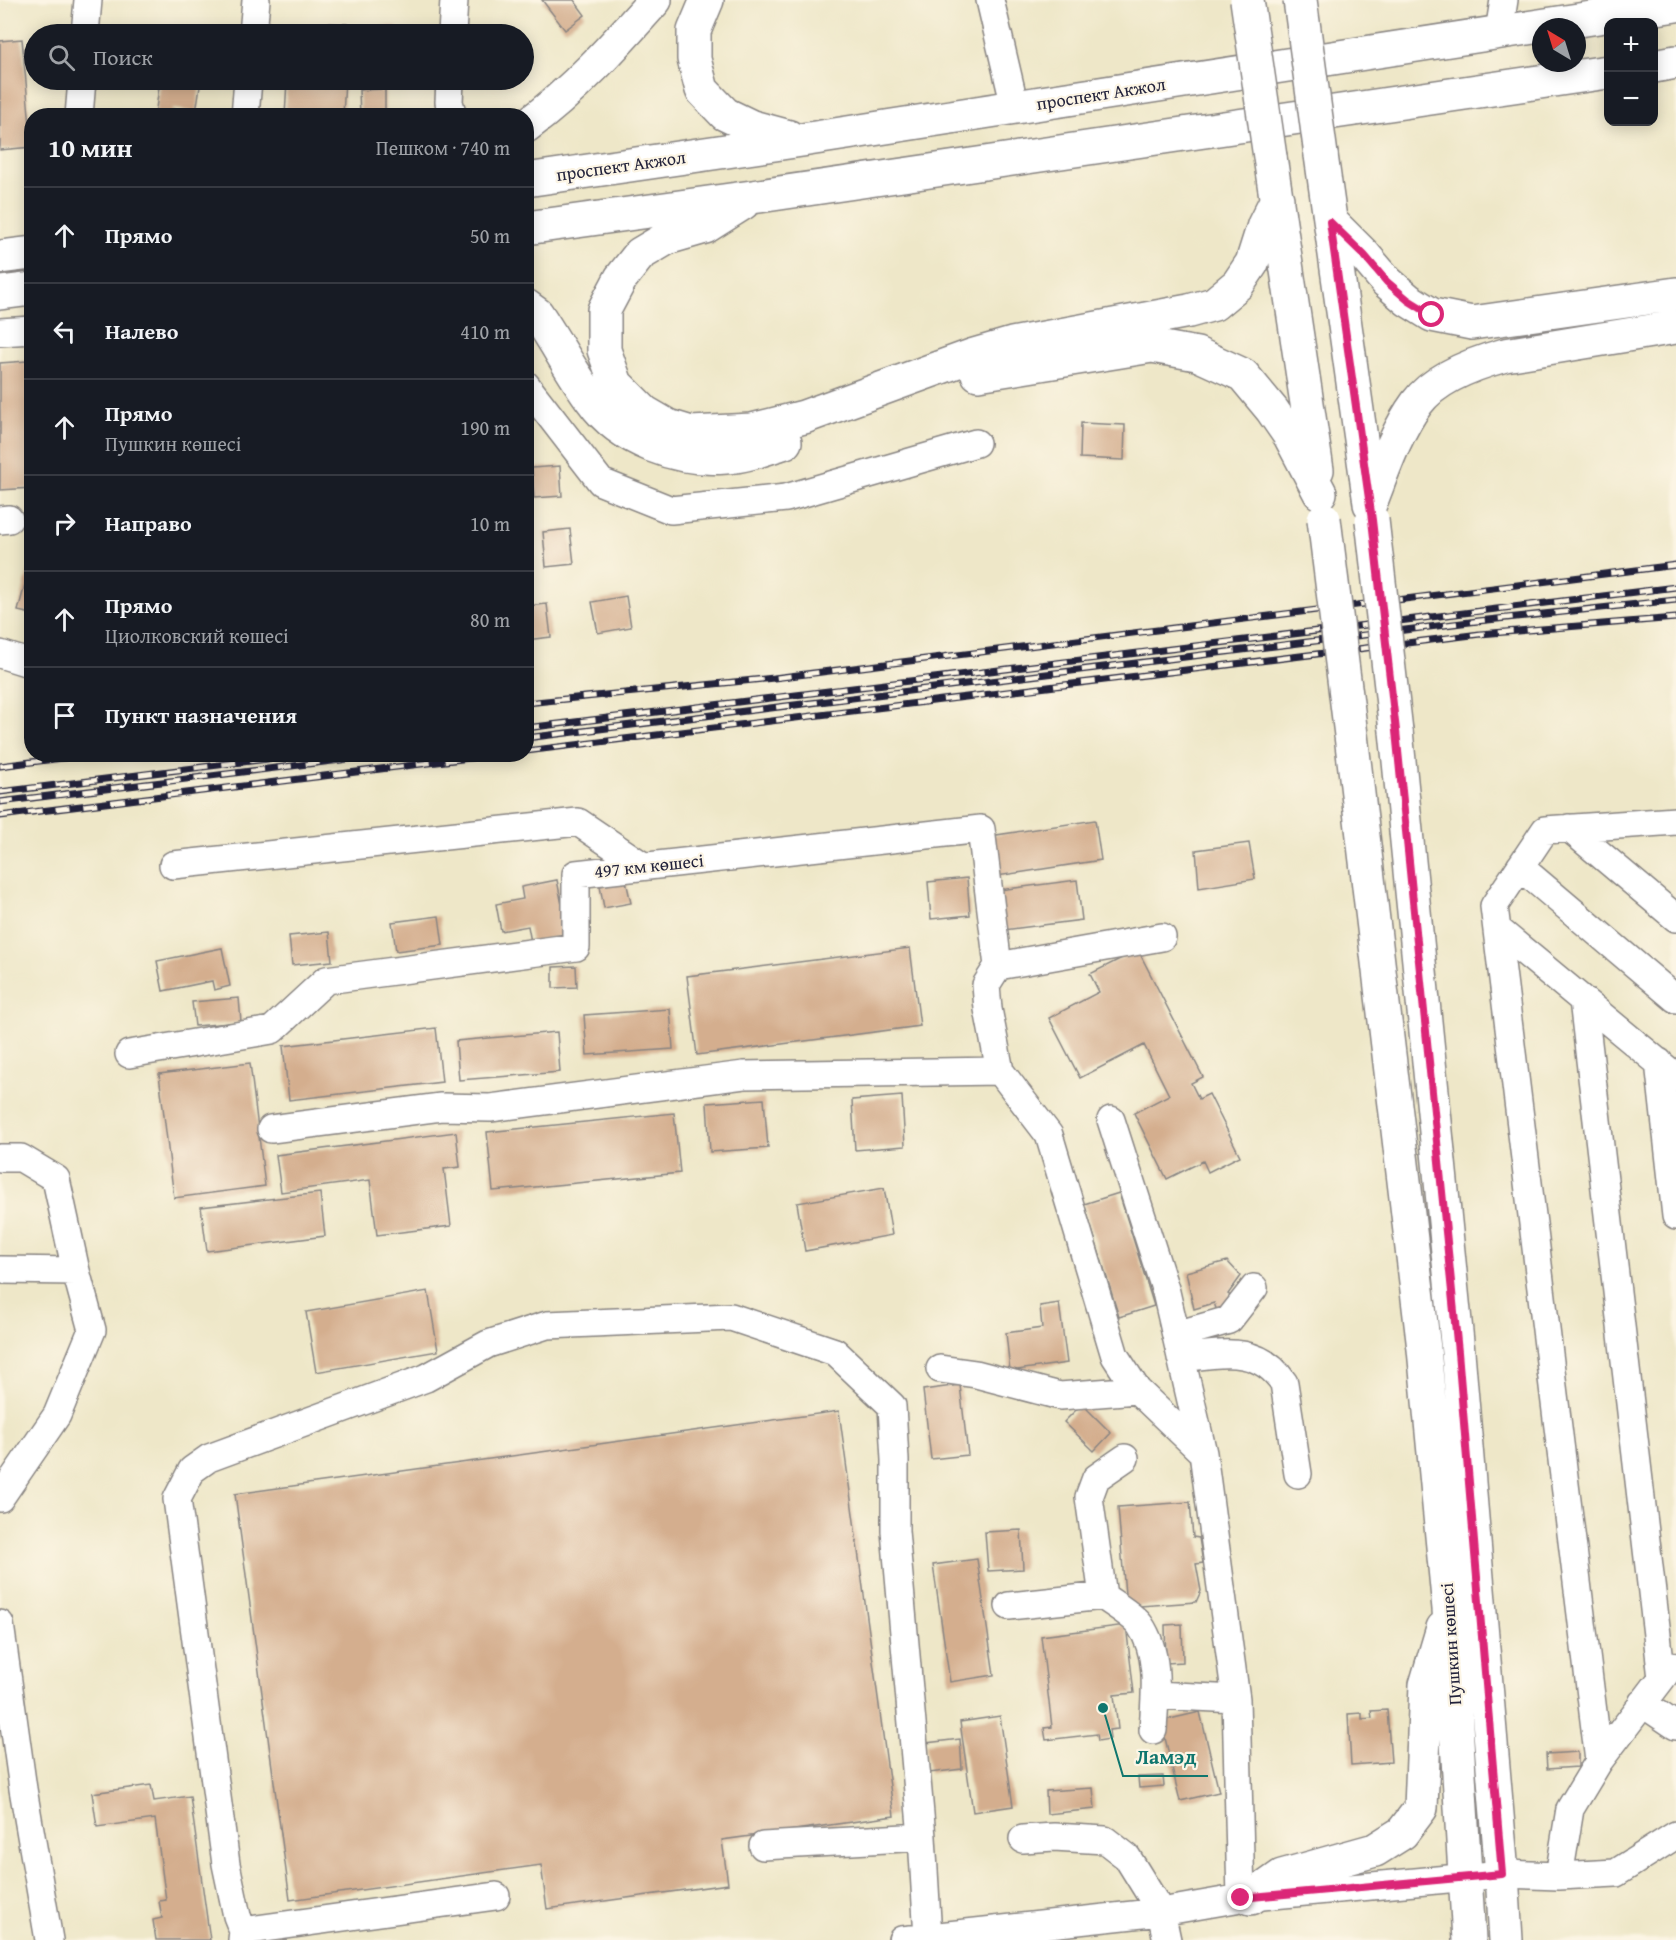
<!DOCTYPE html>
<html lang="ru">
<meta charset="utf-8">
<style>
body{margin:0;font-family:"Gentium Book Plus",serif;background:#242831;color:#f1f3f6}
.controls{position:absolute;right:18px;top:18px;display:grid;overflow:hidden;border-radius:12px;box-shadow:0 3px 15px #0003}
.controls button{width:54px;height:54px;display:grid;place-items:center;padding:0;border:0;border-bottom:2px solid #363941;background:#171b24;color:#f1f3f6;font:30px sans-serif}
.compass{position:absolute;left:1532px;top:18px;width:54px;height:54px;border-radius:50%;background:#171b24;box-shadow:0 3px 15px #0003;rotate:322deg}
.stop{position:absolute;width:18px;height:18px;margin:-14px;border:4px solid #db2777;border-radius:50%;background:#fff}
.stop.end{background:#db2777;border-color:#fff;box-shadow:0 2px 6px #0008}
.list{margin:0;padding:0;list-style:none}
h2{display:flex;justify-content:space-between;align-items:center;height:78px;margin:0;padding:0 24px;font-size:26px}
h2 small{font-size:20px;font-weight:400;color:#9ea1a6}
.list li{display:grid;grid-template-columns:39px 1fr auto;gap:18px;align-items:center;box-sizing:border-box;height:96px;padding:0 24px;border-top:2px solid #363941}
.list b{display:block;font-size:22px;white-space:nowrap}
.list p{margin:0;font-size:20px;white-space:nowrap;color:#9ea1a6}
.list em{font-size:20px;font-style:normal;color:#9ea1a6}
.icon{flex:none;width:33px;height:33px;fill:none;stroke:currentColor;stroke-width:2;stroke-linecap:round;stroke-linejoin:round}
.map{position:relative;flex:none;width:1676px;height:1940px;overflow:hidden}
.search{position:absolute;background:#171b24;box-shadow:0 3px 15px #0003;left:24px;top:24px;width:510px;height:66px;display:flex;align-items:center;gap:15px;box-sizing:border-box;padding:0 21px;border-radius:33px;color:#9ea1a6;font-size:22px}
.panel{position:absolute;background:#171b24;box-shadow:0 3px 15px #0003;left:24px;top:108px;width:510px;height:654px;border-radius:24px}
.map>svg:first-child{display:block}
.building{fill:#d4ae8e}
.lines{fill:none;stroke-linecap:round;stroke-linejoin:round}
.minor-casing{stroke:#888482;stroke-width:30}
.major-casing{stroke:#888482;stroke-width:36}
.minor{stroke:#fff;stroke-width:27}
.major{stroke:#fff;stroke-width:33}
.rail-casing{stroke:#22223b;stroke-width:7}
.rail{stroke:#fcf5e5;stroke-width:4.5;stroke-dasharray:14;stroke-linecap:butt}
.major-bridge-casing{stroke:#888482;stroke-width:36;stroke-linecap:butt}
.major-bridge{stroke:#fff;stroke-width:33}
.route{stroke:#db2777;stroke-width:8}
.labels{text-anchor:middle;stroke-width:4.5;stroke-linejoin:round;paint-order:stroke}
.street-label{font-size:18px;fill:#22223b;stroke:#fcf5e5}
.leader{fill:none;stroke:#0f766e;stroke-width:2}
.callout-dot{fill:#0f766e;stroke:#fcf5e5;stroke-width:2}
.callout-label{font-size:20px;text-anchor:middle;font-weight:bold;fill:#0f766e;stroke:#fcf5e5;stroke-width:4.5;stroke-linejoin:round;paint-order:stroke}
</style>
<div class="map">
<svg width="1676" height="1940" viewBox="0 0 1676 1940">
<rect width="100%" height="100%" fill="#fcf5e5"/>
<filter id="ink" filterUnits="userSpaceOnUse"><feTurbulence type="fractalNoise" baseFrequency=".0167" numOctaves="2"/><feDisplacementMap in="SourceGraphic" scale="12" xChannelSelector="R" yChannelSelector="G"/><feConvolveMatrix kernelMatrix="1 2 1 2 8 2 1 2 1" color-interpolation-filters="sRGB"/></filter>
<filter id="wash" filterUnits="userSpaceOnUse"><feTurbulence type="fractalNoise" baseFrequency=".008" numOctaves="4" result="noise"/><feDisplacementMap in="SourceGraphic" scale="24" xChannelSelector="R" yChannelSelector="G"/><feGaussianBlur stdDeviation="1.35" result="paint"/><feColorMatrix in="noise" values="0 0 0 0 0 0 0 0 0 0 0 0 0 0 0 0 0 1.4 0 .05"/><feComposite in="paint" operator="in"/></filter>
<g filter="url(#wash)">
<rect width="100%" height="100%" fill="#eee7c8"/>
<g id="blocks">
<path class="building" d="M542 0H574L585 15 565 30Z
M322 23 347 24V34H322Z
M397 26V34H363L362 27Z
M22 39 32 147 0 150V41Z
M160 80H201L196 112 173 109 172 116H155Z
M287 80 319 81V80H345L343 116H285Z
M385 89V116H360L359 90Z
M27 361 32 426V488L0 490V363Z
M1081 423 1125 425 1124 460 1080 458Z
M560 466 562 496 534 498 532 468Z
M570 529 574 564 546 567 543 532Z
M29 569 32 570V614L18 611Z
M626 596 631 627 598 633 592 602Z
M547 604 551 637 526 640V606Z
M1095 820 1101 860 997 876 990 836Z
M1249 843 1255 879 1199 888 1196 850Z
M967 878 970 915 931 919 928 882Z
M557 880 568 935 531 942 528 926 501 931 496 904 523 899 521 887Z
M1077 880 1082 920 1004 930 999 890Z
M626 881 631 903 604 908 600 886Z
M439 916 443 945 396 951 392 922Z
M329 932 332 961 292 965 289 936Z
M222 948 230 986 214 990 212 981 163 991 157 961Z
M910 948 920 1026 697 1055 687 976Z
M1138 950 1203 1077 1191 1083 1199 1099 1209 1094 1240 1156 1208 1172 1203 1161 1167 1179 1134 1113 1169 1095 1144 1045 1080 1078 1049 1018 1099 992 1090 974Z
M576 966 577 987 553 988V967Z
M239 998 241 1022 195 1026 192 1002Z
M670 1009 673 1049 587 1055 584 1015Z
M436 1028 442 1082 289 1100 283 1046Z
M557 1032 560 1072 459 1080 456 1041Z
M250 1063 265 1186 174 1198 159 1074Z
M902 1096 905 1146 855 1150 852 1100Z
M764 1099 768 1148 710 1152 707 1103Z
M674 1113 680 1173 493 1191 487 1132Z
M456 1132 460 1167 444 1169 451 1226 377 1235 370 1180 281 1192 276 1155Z
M884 1188 892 1235 805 1251 797 1203Z
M320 1193 325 1236 207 1251 201 1207Z
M1119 1193 1154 1306 1119 1317 1084 1204Z
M1227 1261 1241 1276 1228 1294 1237 1301 1217 1311 1214 1303 1194 1309 1186 1272Z
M428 1291 438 1351 316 1372 306 1312Z
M1059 1303 1067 1363 1010 1371 1006 1333 1042 1328 1040 1306Z
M960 1385 968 1455 931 1459 923 1390Z
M1082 1404 1111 1433 1094 1451 1064 1422Z
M839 1411 894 1816 722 1840 728 1884 547 1909 541 1865 290 1900 235 1494Z
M1190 1502 1193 1537 1199 1538 1203 1563 1196 1564 1201 1591 1196 1602 1126 1607 1118 1507Z
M1021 1530 1023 1569 988 1571 985 1532Z
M977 1559 994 1675 950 1682 933 1565Z
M1182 1624 1183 1662 1166 1663 1165 1625Z
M1126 1625 1134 1693 1114 1695 1118 1729 1109 1730 1110 1739 1098 1741 1097 1734 1046 1740 1044 1728 1052 1727 1041 1636Z
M1387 1710 1391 1762 1351 1765 1348 1714 1362 1713V1719L1372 1718 1371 1711Z
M1200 1712 1219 1792 1180 1801 1161 1721Z
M1000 1716 1013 1806 973 1812 960 1722Z
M960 1739 962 1769 929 1773 926 1743Z
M1578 1752V1767L1547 1769 1546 1754Z
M1163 1776 1164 1786 1139 1788 1138 1777Z
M151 1785 154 1801 190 1796 210 1940H156L153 1920 162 1918 159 1901 166 1900 155 1819 97 1827 92 1793Z
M1093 1788 1095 1809 1047 1814 1046 1791Z"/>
</g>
</g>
<g filter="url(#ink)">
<use href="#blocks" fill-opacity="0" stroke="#888482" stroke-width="1.5"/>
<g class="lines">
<defs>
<path id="minor" d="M990 0 1015 107
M1499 32 1504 0
M85 34 88 0
M253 34 256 0
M452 34 454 0
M450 80 449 102 453 116
M79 116 82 80
M245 116 248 80
M0 332 32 330
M526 385 601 482 671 510 786 498 976 443
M0 520 9 519
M0 654 32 664
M1569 828 1676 918
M173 865 578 822 643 866
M1520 867 1676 999
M1497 929 1676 1077
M998 966 1162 937
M1583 1000 1662 1678
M129 1054 272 1030 326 980 576 947V874L981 829 998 966 986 985 988 1009 1000 1071 1049 1135 1115 1356 1137 1390 1203 1453 1236 1699 1241 1898
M1659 1062 1676 1216
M1111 1120 1166 1292 1203 1453
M271 1129 441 1107 490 1108 744 1075 1000 1071
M0 1158H21L56 1179 76 1271
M0 1270 76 1271 92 1330 57 1415 0 1498
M1176 1335 1229 1320 1254 1288
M1181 1358C1221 1354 1258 1344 1284 1383L1298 1474
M940 1369 976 1374 1060 1396 1137 1390
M1103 1596 1089 1497 1096 1478 1125 1458
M1009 1606 1103 1596C1113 1604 1133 1615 1140 1625 1161 1656 1155 1695 1153 1730
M0 1624 23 1789 49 1940
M1155 1695 1236 1699
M1642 1703 1676 1726
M1599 1761 1494 906 1545 830 1676 821
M1023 1839 1054 1837 1105 1840 1127 1857 1161 1912 1167 1940
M763 1846 922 1837 928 1937
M1559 1876 1570 1809 1599 1761 1672 1665
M243 1931 496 1896
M242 1940 243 1931 237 1916 226 1864 177 1499 192 1470 209 1458 426 1378 488 1344 547 1325 731 1317 835 1352 892 1406 895 1460V1531L922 1837
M902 1940 1161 1912 1241 1898 1502 1874 1559 1876 1616 1873 1676 1835"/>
<path id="major" d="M707 0 694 31V59L702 90 725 114 752 127 789 137
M1654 66 1676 62
M526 126C575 90 615 45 655 0
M1321 155 1370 503
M1270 157 1317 470
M526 180 802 140 1676 5
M743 203 705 227 667 238 640 254 621 278 604 310V350L616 384 644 412 668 426 691 433 752 430 804 417 974 355 1012 344 1189 311 1214 304 1238 284 1252 263 1264 225 1277 199
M1331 222 1364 255 1387 282 1408 300 1432 315 1472 323 1676 294
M526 228 752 197 1608 72
M0 257 32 253
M0 293 32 289
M526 306 537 314C556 342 572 373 592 400 621 441 678 461 726 457 746 456 766 448 785 442
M978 374 1152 346 1197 354 1243 375 1272 410 1290 436 1320 493
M1370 504C1383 471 1395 433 1417 403 1436 377 1476 363 1505 355L1676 327
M1396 731 1458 1352 1502 1874 1506 1940
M1351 735 1424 1349 1449 1609 1469 1940
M1251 1898 1282 1876 1375 1850 1402 1833 1421 1808 1426 1685 1443 1628"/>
</defs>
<use href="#minor" class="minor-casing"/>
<use href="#major" class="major-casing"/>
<use href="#minor" class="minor"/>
<use href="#major" class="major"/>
<defs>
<path id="rail" d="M526 703 774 678 1676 565
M526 728 1676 587
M526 738 1478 621 1676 600
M526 751 1480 634 1676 618
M0 766 94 754
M0 792 307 754
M0 802 389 754
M0 816 502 754"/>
</defs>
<use href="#rail" class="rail-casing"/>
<use href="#rail" class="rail"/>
<defs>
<path id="major-bridge" d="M1247 0 1270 157
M1300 0 1321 155
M1324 519 1351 735
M1372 520 1396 731"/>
</defs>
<use href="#major-bridge" class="major-bridge-casing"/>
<use href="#major-bridge" class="major-bridge"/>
</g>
</g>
<g class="lines" filter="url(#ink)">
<path class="route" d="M1241 1898 1502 1874 1458 1352 1396 731 1372 520 1330 222 1364 255 1387 282 1408 300 1432 315"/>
</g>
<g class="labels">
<g class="street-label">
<text transform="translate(1101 94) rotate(-9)" y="6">проспект Акжол</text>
<text transform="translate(621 166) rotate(-8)" y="6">проспект Акжол</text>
<text transform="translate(649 866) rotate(-6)" y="6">497 км көшесі</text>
<text transform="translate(1451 1644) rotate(-94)" y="6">Пушкин көшесі</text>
</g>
</g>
<path class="leader" d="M1103 1708L1123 1776H1208"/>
<circle class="callout-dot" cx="1103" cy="1708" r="6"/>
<g class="callout-label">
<text x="1166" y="1764">Ламэд</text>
</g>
</svg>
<div class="controls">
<button>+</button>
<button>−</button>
</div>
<svg class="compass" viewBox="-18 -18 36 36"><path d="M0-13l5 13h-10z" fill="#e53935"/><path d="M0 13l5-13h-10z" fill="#9ea1a6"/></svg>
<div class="stop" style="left:1432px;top:315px"></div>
<div class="stop end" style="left:1241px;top:1898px"></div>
<div class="search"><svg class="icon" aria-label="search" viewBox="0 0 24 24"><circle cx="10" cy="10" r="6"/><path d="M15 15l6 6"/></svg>Поиск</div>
<section class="panel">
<h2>10 мин<small>Пешком · 740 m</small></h2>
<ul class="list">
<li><svg class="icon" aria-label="ahead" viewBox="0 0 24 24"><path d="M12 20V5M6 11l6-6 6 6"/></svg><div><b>Прямо</b></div><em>50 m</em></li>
<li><svg class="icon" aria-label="left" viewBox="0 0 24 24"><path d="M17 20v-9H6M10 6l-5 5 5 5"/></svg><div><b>Налево</b></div><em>410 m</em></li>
<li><svg class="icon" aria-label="ahead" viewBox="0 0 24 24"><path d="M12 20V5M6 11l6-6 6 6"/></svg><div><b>Прямо</b><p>Пушкин көшесі</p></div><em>190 m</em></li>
<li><svg class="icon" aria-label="right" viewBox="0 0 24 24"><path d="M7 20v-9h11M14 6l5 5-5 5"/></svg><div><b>Направо</b></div><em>10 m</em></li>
<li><svg class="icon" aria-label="ahead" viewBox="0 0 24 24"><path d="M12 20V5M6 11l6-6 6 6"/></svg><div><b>Прямо</b><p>Циолковский көшесі</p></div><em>80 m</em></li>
<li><svg class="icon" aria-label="arrive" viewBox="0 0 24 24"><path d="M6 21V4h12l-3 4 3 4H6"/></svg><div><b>Пункт назначения</b></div></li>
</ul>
</section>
</div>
